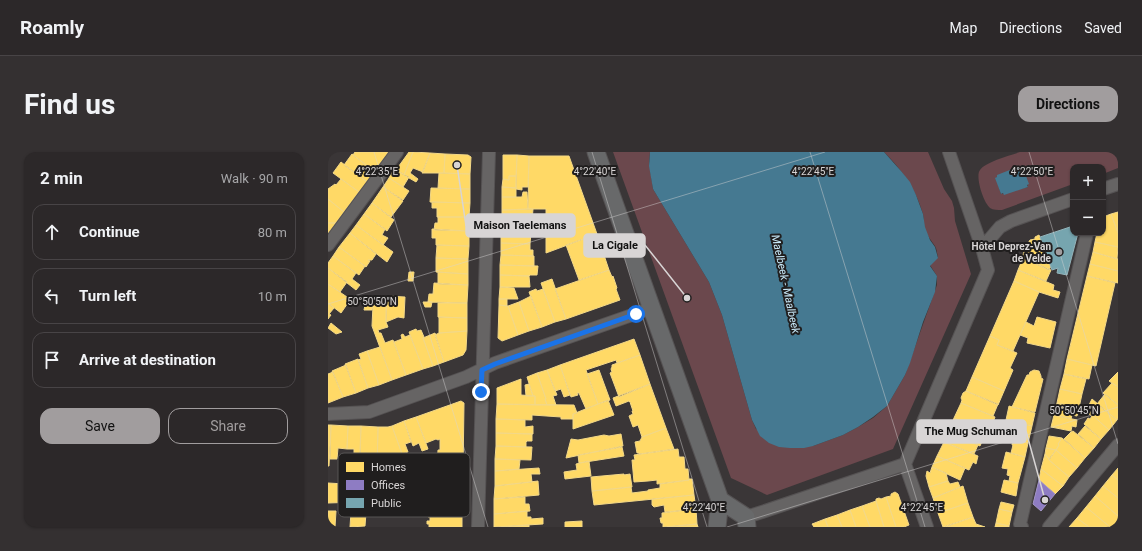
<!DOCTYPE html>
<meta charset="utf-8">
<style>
body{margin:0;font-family:Roboto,sans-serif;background:#343031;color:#f1f3f6}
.controls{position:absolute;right:12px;top:12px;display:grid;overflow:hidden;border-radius:8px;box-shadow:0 1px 3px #0004}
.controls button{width:36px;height:36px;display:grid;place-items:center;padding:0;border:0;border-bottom:1px solid #484446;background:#2c2829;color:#f1f3f6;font:20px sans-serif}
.stop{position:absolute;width:12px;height:12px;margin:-9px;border:3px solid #1a73e8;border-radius:50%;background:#fff}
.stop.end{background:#1a73e8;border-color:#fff;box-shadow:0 1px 4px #0008}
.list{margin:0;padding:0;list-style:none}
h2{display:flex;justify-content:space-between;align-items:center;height:52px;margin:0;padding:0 16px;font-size:17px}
h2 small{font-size:13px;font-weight:400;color:#a6a6a8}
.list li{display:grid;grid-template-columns:26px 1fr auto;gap:12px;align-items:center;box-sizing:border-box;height:56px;margin:0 8px 8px;padding:0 8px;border:1px solid #484446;border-radius:12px}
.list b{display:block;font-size:15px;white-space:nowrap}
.list em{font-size:13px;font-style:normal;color:#a6a6a8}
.actions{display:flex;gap:8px;padding:12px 16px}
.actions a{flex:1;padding:9px 0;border:1px solid #a19d9e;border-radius:12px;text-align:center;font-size:14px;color:#a19d9e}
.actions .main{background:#a19d9e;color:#111}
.icon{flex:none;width:22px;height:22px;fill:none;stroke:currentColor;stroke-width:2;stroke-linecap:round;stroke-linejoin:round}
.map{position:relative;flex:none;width:790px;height:375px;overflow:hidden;border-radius:12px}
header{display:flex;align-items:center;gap:24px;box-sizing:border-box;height:56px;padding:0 20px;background:#2c2829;border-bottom:1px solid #484446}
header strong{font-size:19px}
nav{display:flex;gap:22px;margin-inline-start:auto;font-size:14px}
.intro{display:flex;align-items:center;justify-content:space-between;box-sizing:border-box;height:96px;padding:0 24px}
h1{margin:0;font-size:28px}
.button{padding:10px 18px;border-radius:12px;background:#a19d9e;color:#111;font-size:14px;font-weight:700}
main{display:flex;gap:24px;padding:0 24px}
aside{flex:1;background:#2c2829;border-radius:12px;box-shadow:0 1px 3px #0004}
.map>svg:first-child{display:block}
.green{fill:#6b484d;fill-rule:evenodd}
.water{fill:#457991}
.homes{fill:#ffd966;stroke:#f3d887;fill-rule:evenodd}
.offices{fill:#8e7cc3;stroke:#a497c8}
.public{fill:#76a5af;stroke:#93b3ba}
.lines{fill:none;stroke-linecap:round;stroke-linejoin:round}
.street-casing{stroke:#555253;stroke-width:14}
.secondary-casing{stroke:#555253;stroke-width:19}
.street{stroke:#666464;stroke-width:12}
.secondary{stroke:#68696a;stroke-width:17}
.route{stroke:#1a73e8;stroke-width:5}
.ticks{fill:none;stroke:#d8d5d5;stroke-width:1;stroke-opacity:0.45}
.poi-dot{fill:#a19d9e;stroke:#201e1e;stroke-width:1.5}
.labels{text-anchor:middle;stroke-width:4;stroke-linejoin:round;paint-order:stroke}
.poi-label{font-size:10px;font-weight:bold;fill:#d8d5d5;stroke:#201e1e;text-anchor:end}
.water-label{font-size:11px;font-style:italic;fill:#c9eafa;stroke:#201e1e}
.key{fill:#201e1e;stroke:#575555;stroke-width:1}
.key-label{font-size:11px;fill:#d8d5d5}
.ticks-label{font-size:10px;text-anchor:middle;fill:#d8d5d5;stroke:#201e1e;stroke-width:4;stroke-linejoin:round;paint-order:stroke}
.leader{fill:none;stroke:#d8d5d5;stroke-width:1.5}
.callout-dot{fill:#d8d5d5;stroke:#201e1e;stroke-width:1.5}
.callout{fill:#d8d5d5;stroke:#d8d5d5;stroke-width:1.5}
.callout-label{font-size:11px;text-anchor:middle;font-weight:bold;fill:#111}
</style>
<header>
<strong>Roamly</strong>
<nav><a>Map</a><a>Directions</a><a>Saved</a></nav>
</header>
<div class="intro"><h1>Find us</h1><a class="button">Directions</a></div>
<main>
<aside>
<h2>2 min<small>Walk · 90 m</small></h2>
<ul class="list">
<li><svg class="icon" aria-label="ahead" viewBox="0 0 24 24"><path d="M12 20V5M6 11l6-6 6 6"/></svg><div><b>Continue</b></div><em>80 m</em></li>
<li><svg class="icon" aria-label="left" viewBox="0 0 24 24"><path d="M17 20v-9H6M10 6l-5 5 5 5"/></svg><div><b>Turn left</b></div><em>10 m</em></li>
<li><svg class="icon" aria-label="arrive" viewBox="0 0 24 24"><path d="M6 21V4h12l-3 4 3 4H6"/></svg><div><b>Arrive at destination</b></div></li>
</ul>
<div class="actions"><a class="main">Save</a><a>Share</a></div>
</aside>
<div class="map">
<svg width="790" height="375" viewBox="0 0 790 375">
<rect width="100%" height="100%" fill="#3a3637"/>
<path class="green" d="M285 0H322L321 10 325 37 381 130 394 163 424 268 428 277 485 294 515 283 530 275 545 266 559 254 577 223 609 133V124L602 113 610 105C609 102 609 97 607 94 603 88 598 82 596 75 595 71 596 66 595 62 588 37 574 18 556 0H600L616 37 624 49 626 56 627 69 643 122 565 297 439 343 403 326Z
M692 0H790V16L775 22V15H745V32L674 58C670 58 665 58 662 56 655 50 647 24 652 18 657 10 683 3 692 0ZM695 16 700 35 673 42 668 26Z"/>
<path class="water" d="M322 0H556L573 19 582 30 588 43 595 62 597 75 602 88 607 95 610 106 602 114 609 124 607 140 595 170 582 211 577 223 559 254 545 265 530 275 515 283 485 294 476 296H462L451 295 441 291 432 284 424 268 394 163 381 130 325 37 321 14Z
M692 14 693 16H695L701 32 699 33 700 35 676 43 675 41 673 42 667 26 669 25V23Z"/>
<path class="homes" d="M27 0H61L46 19 25 3Z
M81 0H85L76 23 68 18Z
M85 0 102 1 95 20 85 16 82 21 90 27 88 30 76 23Z
M102 1 117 2 116 21H94Z
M24 2 46 19 39 30 16 13Z
M117 2 140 3 143 5 142 22 116 21Z
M175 3H189L188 24H181V28L175 27Z
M189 3 201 4 200 35H194V38L188 37Z
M201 4H241L269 82 218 101V57H200Z
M13 10 39 30 31 40 5 21Z
M66 17 81 25 75 35 61 26Z
M111 21 142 22V37L110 36Z
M181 24H188V36L174 35 175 27 181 28Z
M61 26 81 39 75 48 55 35Z
M13 27 31 40 16 60 0 47V37L7 32 8 33Z
M55 35 75 49 63 65 44 51Z
M174 35 188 36V45H174Z
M103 36 142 37V51L102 50Z
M195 40H199L200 57 174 58V45H194Z
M0 47 16 60 8 71H0Z
M104 50 142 51 141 65H109V56H104Z
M44 51 66 68 59 79 36 62Z
M205 57 204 69H174V58Z
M790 60V81L783 62Z
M36 62 57 77 54 83 60 86 55 93 28 73Z
M783 62 790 81V95L767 90 769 81H775V65Z
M110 65H141V79L106 78 107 71H110Z
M0 71H8L0 82Z
M28 73 65 100 59 110 22 81Z
M104 77 141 79V94L108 93V86H104Z
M173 80 203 81 202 92 173 91Z
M22 81 48 102 44 108H40L42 109 38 115 11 95Z
M269 82 281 118 251 128 238 93Z
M711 83 723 114 721 118 695 106 694 105 696 100H698L701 94 699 93 702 88 707 87V85Z
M767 90 790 95 789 107 765 100Z
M173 91 202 92V98H205V104L173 103Z
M109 93 141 94 140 107 108 106Z
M11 95 37 114 31 123 5 104Z
M765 100 790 107V119L762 112Z
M173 103 206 104V114L172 113Z
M5 104 28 121 24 127 32 133 28 138 0 116V111Z
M108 106 140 107V122L108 120Z
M695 106 723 118 718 129 690 118Z
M762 112 790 119V131L759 124Z
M172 113 210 114 209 123H202L201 124 172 123Z
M0 116 19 130 12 140 0 132Z
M281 118 284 125 285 124 289 136 288 137 292 148 238 167 227 137Z
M690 118 726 133 725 138 732 140 730 146 711 140 686 129Z
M81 120H86L85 129H80Z
M110 120 140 122V133L110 132Z
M172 123 201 124 202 135H172Z
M759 124 787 131 768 214 739 207Z
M224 127 238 167 227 170 213 131Z
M686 129 711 140 685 199 669 193 671 188 662 184Z
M106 131 140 133 139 151 100 150 101 142H105Z
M0 132 19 145 18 146 22 148 13 161 0 151Z
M172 135 186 136 190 147H171Z
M208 137 209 139 215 137 227 170 214 175 201 140Z
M59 144 77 145 76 166 70 165 58 170Z
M203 144 214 175 201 179 191 150Z
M171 147H179V154L171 153Z
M95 150H104L103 155H97Z
M191 150 201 179 190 183 180 154Z
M0 151 6 156 1 162 3 163 0 167Z
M110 151H139V166L110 165Z
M37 153H45L44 158H36Z
M45 153 58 154V170L60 175 50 178 51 181H53L57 191 65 188 78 223 64 228 44 174Z
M171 153 180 154 190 183 174 189 170 186Z
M111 165 139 166V179L111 181Z
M709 165 728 170 722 196 699 191 700 186 692 183 698 170 706 174Z
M3 171 14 180 8 182 0 176Z
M88 177 89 179 93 178 96 185 95 186 105 214 95 217 81 180Z
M139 179 138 198 135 203 116 210 107 183 111 181Z
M107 181 116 210 105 214 95 186Z
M75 182 77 185 82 183 95 217 78 223 66 190 74 187 73 183Z
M662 184 671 188 669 193 689 201 682 216 685 218 676 239 644 225Z
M306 187 312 203 289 211 288 208 258 218 270 252 258 257 251 241H249L250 243 243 245 232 213Z
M52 195 64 228 51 233 39 199Z
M39 199 51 233 40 236 30 208 33 207 31 202Z
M312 203 322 232 291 245 282 221 284 220 283 217 284 215V213Z
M30 207 40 236 28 241 17 212Z
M739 207 764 213 761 227 736 222Z
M18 213 28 241 15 245 4 219Z
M232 213 242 243 236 245 233 237 227 239 219 218Z
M219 218 229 243 225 244 228 253H219L217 247H218L209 221Z
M271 218 282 248 270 252 259 222Z
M706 218 711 219 713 224V226L715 227 707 260 684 255 699 223H701L702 220Z
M5 220 15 245 0 251V222Z
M790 220V235L781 229Z
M209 221 218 247H217L219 253H207V244H205L199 225Z
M736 222 758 227 754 242 732 237Z
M644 225 676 239 670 253 638 239Z
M193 227V243L207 244V253L169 252V236Z
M784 231 790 235V253L775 241Z
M201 232 205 244H198L197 233Z
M322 232 338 276 314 285 310 273 305 275 301 264 305 262 304 259H305L302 250 301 249 288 254 285 246Z
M732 237 754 242 751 256 729 251Z
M638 239 670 252 665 264 633 251 634 248 633 246 635 241Z
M777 242 790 253V266L789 268 769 252Z
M764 247 789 268 781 278 762 261 765 257 761 253Z
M280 248 286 263 245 277V262Z
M133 249 136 251 135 321 112 320V313H109L110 298H112V287L110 288 108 287 98 291 88 265Z
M633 251 667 265 661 281 626 266Z
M729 251 751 256 749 264 744 263 743 267 726 263Z
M169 252 246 253 249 261 245 262V267H233V265L204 263V268L168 267Z
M681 254 707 261 704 274 678 268Z
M762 261 781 278 773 287 756 272 760 266 762 267 764 264 761 262Z
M726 263 749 268 748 275 744 274 743 279 723 275Z
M88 265 100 297 94 299 91 291 85 294 76 269Z
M626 266 661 281 658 286 656 285 652 294 620 280 619 275 624 271Z
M168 267 197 268V275L205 274V282L168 281Z
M76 269 83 290 77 292 80 300 74 302 64 274Z
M684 270 704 274 700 291 681 286Z
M0 273H3L1 314H0Z
M3 273 20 274 19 297 10 296 9 307H2Z
M20 274H33L32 310H26V297H19Z
M33 274 50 275 49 324 31 323ZM36 301 42 302V309H36Z
M64 274 74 302V306L58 305V313H49L50 275H60Z
M757 274 773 287 766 296 750 282Z
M338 276 346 297 311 302V301H309L307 290 312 289 314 285Z
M745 279 766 296 757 306 736 287 743 280Z
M620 280 650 293 646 302 616 290Z
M168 281 204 282V289H199L198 290V295L168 294Z
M293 282 295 294 238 306 243 287 250 288 276 283 281 284Z
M721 284 734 286 730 292 731 293 728 298 718 296Z
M734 286 757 306 749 316 728 298 731 293 730 292Z
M685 287 700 291 697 305 683 301 685 293H684Z
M616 290 650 304 648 312 645 310 641 318 609 304Z
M168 294 204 295 203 308 167 307Z
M294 295 296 304 251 311 250 303Z
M718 296 728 298 721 307 717 302Z
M350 297 351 305H356L357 317H360L361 328 329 332V328L320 329 306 330 304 308H307L306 303Z
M728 298 749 316 741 325 721 308Z
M678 300 697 305 690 331 681 329 682 324 679 323 680 317 674 316Z
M717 302 721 307V308L741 325 735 334 713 317Z
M609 304 637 316 632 328 604 315Z
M167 307 192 308 191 317 167 319Z
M261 309 263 324 237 327 236 320 249 318 248 312Z
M604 315 618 321 620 329 601 335 598 324 599 319 602 321Z
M18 316 32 317 31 345 48 346V361L30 360V350L0 351V331L17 332Z
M211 316 212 322H203L204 330 167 334V319Z
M790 316V328L784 323Z
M713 317 735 334 727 342 711 328Z
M296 322V323L302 322 304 335 264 339 263 325Z
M784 323 790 328V346L775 334Z
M361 327H364L366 343 266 353 264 339 303 335 304 341 320 339V338L332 336V332L361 328Z
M676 328 690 331 688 344 673 340Z
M210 329 211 343 166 347 167 334Z
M620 329 622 332 630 330 632 335 605 346 601 335Z
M635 334 640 351 610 361 605 346Z
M775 334 790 346V364L767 344Z
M567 340 570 342 581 373 576 375H568L558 345 563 344V342Z
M366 343 368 357 337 360 336 353 326 355 324 353V347Z
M767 344 790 364V372L788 375H782L758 355Z
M197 345V352H201L202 359 166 362V347Z
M558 345 568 375H556L548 349V347L551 346 553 347Z
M102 348 134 349V375H101V372H99V369H102V365H100V352L102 353Z
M548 349 556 375H542L534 354Z
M673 350 686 353 684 360 671 357Z
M640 351 645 365 615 375 610 361Z
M534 354 542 375H528L522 358Z
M758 355 782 375H761L749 366Z
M368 357 369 372 335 375V371H333L332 366H334V361Z
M671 357 684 360 681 374 668 371Z
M522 358 528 375H514L509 363Z
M0 359H8L7 375H0Z
M199 359V365H203V367L215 366V372L166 375V362Z
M23 360 38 361 37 374 22 375Z
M509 363 514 375H500L497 367Z
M645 365 648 372 657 375H617Z
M749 366 761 375H741Z
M497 367 500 375H486L484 372Z
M254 369V375H237V370Z
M668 371 681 374V375H667Z
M369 372 370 375H339Z
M201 373V375H175Z"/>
<path class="offices" d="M711 328 727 342 713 359 705 352Z"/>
<path class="public" d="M745 74V81H750L739 123 729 121 730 116 724 118 712 85Z"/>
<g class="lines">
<defs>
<path id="street" d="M775 37 790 32
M0 93 69 0
M654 96 672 75 683 69 745 47
M0 262 41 260 138 225 167 211 324 156
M577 312 599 375
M418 365 434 360 577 312 660 118 654 96 621 0
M150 375 161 0
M694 375 692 372 759 81
M721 375 790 293"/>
<path id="secondary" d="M268 0 392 348 418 365 419 375
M389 375 392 348"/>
</defs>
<use href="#street" class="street-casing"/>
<use href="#secondary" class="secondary-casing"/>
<use href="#street" class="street"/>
<use href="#secondary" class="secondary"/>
</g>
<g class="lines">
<path class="route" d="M153 240 154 218 167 212 308 162"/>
</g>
<path class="ticks" d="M46 0 160 375M264 0 379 375M482 0 597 375M701 0 790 292M0 152 497 0M399 375 790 255"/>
<circle class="poi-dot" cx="731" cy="100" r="4"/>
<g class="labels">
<g class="poi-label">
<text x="723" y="98">Hôtel Deprez-Van<tspan x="723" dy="12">de Velde</tspan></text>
</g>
<g class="water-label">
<text transform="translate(458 132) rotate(78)" y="4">Maelbeek - Maalbeek</text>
</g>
</g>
<rect x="10" y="301" width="132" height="64" rx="6" class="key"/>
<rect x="18" y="310" width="18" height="10" fill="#ffd966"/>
<rect x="18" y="328" width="18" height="10" fill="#8e7cc3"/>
<rect x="18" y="346" width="18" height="10" fill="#76a5af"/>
<g class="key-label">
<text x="43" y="319">Homes</text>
<text x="43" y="337">Offices</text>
<text x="43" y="355">Public</text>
</g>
<g class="ticks-label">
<text x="485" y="23">4°22'45"E</text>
<text x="704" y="23">4°22'50"E</text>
<text x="49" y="23">4°22'35"E</text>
<text x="267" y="23">4°22'40"E</text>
<text x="44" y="153">50°50'50"N</text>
<text x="746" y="262">50°50'45"N</text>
<text x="376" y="359">4°22'40"E</text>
<text x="594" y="359">4°22'45"E</text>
</g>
<path class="leader" d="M129 13L138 74M359 146L317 93M717 348L698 279"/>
<g class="callout-dot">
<circle cx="129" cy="13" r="4"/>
<circle cx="359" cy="146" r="4"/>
<circle cx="717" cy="348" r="4"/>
</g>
<g class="callout">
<rect x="138" y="62" width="109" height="23" rx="4"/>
<rect x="256" y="82" width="61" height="23" rx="4"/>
<rect x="589" y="268" width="109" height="23" rx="4"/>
</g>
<g class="callout-label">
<text x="192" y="77">Maison Taelemans</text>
<text x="287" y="97">La Cigale</text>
<text x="643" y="283">The Mug Schuman</text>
</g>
</svg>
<div class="controls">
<button>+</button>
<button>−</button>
</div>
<div class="stop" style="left:308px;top:162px"></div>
<div class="stop end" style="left:153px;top:240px"></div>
</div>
</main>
